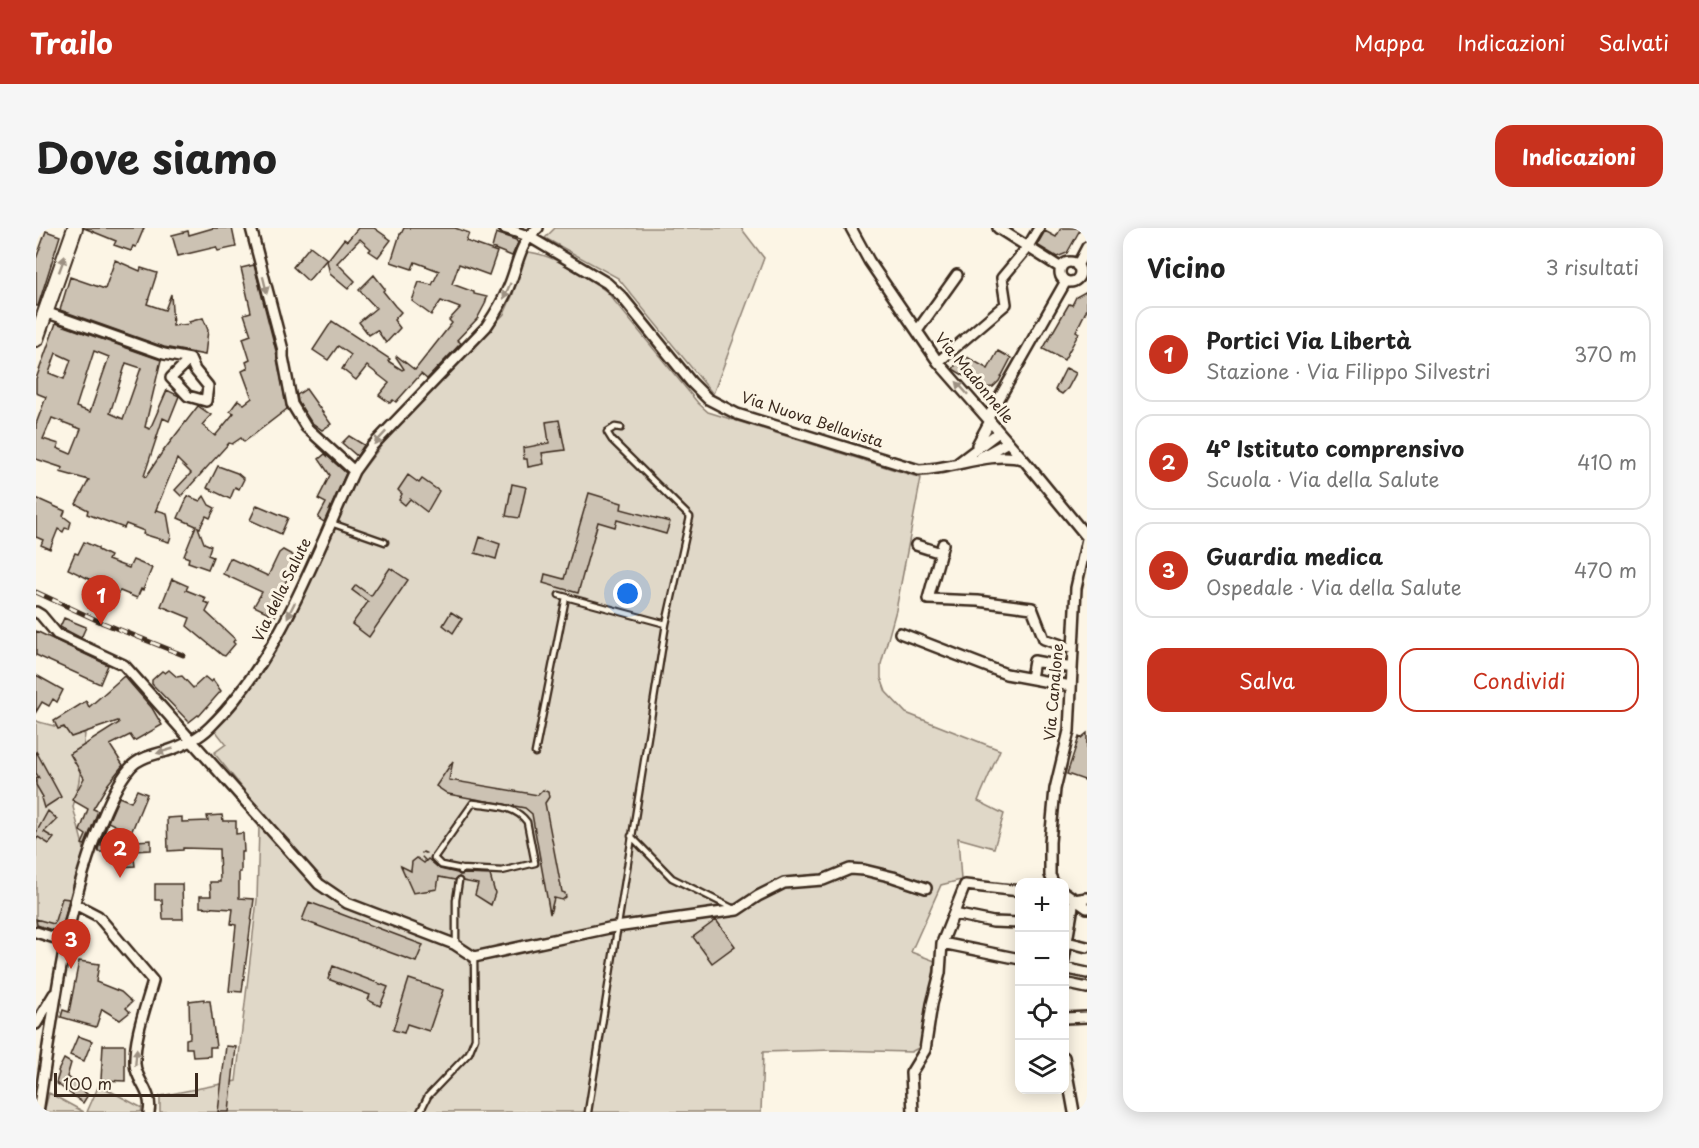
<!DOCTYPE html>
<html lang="it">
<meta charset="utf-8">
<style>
body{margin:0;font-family:"Playpen Sans",sans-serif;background:#f6f6f6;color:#222}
.controls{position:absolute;right:18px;bottom:18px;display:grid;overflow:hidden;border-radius:12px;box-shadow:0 3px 15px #0003}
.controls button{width:54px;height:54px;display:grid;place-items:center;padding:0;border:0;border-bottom:2px solid #e0e0e0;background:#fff;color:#222;font:30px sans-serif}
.scale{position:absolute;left:18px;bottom:15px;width:144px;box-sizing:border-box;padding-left:6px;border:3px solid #3b2a1e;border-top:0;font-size:16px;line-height:21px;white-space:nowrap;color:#3b2a1e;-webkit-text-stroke:4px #fcf5e5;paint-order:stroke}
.you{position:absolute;left:592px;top:366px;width:21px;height:21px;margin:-15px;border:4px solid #fff;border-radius:50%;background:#1a73e8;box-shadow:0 0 0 9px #1a73e833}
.badge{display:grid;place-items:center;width:39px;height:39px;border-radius:50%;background:#c8321e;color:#fff;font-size:20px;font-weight:700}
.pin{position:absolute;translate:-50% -50px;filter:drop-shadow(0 2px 3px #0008)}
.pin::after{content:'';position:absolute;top:32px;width:21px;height:18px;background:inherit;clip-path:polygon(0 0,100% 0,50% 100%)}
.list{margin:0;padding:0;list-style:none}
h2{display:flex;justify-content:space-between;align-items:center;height:78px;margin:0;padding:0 24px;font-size:26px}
h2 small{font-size:20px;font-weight:400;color:#767676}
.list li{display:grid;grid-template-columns:39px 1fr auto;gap:18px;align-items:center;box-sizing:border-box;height:96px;margin:0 12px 12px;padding:0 12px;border:2px solid #e0e0e0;border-radius:18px}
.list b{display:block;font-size:22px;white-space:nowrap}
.list p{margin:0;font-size:20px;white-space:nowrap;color:#767676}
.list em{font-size:20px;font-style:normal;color:#767676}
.actions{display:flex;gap:12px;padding:18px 24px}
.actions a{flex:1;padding:14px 0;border:2px solid #c8321e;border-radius:18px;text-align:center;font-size:21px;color:#c8321e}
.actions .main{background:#c8321e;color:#fff}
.icon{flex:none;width:33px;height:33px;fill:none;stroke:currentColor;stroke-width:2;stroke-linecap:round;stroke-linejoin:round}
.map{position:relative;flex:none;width:1051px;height:884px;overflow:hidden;border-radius:18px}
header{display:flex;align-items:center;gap:36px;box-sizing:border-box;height:84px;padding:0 30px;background:#c8321e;color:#fff}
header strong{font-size:28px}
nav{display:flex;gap:33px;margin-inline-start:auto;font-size:21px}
.intro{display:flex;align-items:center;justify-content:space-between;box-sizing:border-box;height:144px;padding:0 36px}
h1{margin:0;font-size:42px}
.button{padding:15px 27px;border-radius:18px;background:#c8321e;color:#fff;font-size:21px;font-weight:700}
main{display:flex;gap:36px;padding:0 36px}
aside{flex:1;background:#fff;border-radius:18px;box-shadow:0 3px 15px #0003}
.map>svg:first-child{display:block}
.green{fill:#e0d8c8;stroke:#8e8173;stroke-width:1.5}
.building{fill:#ccc2b3;stroke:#3b2a1e;stroke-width:1.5;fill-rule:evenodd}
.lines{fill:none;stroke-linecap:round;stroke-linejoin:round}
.lane-casing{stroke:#3b2a1e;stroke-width:9}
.street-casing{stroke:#3b2a1e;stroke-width:14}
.secondary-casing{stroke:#3b2a1e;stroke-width:18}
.path{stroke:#3b2a1e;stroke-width:1.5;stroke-dasharray:6 4.5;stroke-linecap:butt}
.lane{stroke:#fcf5e5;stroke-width:4.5}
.street{stroke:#fcf5e5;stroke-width:9}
.secondary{stroke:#fcf5e5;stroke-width:14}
.rail-casing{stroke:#3b2a1e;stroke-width:5}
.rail{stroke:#fcf5e5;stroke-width:3;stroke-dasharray:9;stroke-linecap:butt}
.oneway{fill:#9c9082}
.labels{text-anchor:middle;stroke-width:6;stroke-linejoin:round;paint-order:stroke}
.street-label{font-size:15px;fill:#3b2a1e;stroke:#fcf5e5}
</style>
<header>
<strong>Trailo</strong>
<nav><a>Mappa</a><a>Indicazioni</a><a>Salvati</a></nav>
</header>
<div class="intro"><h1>Dove siamo</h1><a class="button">Indicazioni</a></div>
<main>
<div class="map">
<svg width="1051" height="884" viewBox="0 0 1051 884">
<rect width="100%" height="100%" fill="#fcf5e5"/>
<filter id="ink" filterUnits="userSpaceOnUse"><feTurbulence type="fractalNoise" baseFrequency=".0167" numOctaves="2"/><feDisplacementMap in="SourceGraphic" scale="12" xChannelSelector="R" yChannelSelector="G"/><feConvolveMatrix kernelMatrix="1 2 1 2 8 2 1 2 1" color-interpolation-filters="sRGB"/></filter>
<g filter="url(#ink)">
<path class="green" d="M519 0H705L728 30 677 166 582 50 509 10Z
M493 24C521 28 549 47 571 64L662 175 672 184 885 250 860 382 845 436V450L850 464 870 485 964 522 942 573 968 586 958 620 922 610 925 652 905 657 875 724 899 733 886 818 875 824 798 822 727 824 725 884H124V868L200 853 221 672 223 599 231 590 178 525 190 516 178 501 224 445 250 404 322 248 358 201 468 86 477 66 488 26Z
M0 492 3 494 49 506 43 553 37 579 49 625 29 704 0 697Z
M63 857 106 880 105 884H51Z
M13 865 48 884H8Z"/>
<path class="building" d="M48 0H108L100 19 97 18 95 23 78 17 80 13Z
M177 0H196L200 19 182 23 180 19 142 28 136 7 152 3 153 7Z
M322 0H338L355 12 342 29 333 23 335 21 324 11 301 35 319 53 312 61 294 46 291 33 308 11 311 13Z
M368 0H419L433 5 430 13 461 24 453 47 423 36 416 56 438 64V66L451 69 449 76 441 91 421 112 425 115 391 151 385 146 360 174 357 172 354 175 343 167 353 155 331 138 320 152 306 141 315 127 302 118 292 132 277 122 296 93 354 131 352 133 366 142 368 141 360 129 361 128 379 142 416 95 413 92 424 80 405 73 395 87 376 73 383 54 396 57 403 43 379 34 376 41 355 34 364 6H365Z
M1025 0H1045L1031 25 1021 29 1001 17 1009 3 1020 9Z
M10 3 24 8 2 78H0V31Z
M460 5 480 12 482 15 476 28 456 20Z
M274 18 291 31 272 53 257 39Z
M79 32 104 43 105 40 121 45 111 76 129 82 135 66 137 98 154 96 153 94 167 90 172 102 169 127 128 119 24 82 34 49 69 61Z
M218 37 240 123 251 181 208 214 205 210 196 216 193 215 145 268 139 262 155 245 141 231 119 284 121 282 131 285 135 308 133 314 107 306 108 303 90 296 88 300 51 286 52 282 40 276 53 252 24 244 27 240 0 231V196L10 169 0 165V151L20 95 125 132 109 199 114 201 131 162 143 168 133 193 127 190 108 248 110 249 125 226 162 178 175 187 166 197 179 208 198 185 194 183 202 172 208 176 216 170 206 143 212 140 210 134 214 132 207 110 215 107 208 86 215 84 205 40ZM58 123 73 129 54 184 40 179ZM20 125 35 132 28 151 13 145ZM90 135 105 140 87 191 74 185ZM16 190 45 201 35 226 21 220 23 216 7 211Z
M338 47 349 61 347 63 359 78 365 84 358 92 364 100 350 115 341 102 333 107 323 94 340 80 323 62Z
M1051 63V81L1040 103 1043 105 1028 132 1007 121 1033 76 1036 77 1040 69Z
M962 123 975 130 963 153 957 159 948 160 917 141 925 128 930 131 931 129 952 141Z
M1030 140 1040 145 1032 160 1026 166 1019 162Z
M270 161 295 196 286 202 275 194 262 174 261 167Z
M523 192 529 222 506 225 508 236 492 239 491 231H488L487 220 513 215 510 194Z
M313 208 328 217 321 228 306 215Z
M289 226 310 245 288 294 282 290 290 275 282 271 294 247 283 231Z
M182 238 201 245 208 251 203 261 199 259 194 271 171 260Z
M372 247 383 255 386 251 403 263 391 284 374 271 369 277 363 272 366 266 362 262Z
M476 256 490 259 483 290 470 288Z
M553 265 586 275 585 281 634 294 630 306 581 292 579 299 562 294 542 365 507 355 509 346 528 351Z
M152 268 164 273 168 268 173 277 179 280 174 290 170 288 164 300 162 299 168 315 175 318 172 327 177 329 172 341 152 334 153 330 148 328 160 298 142 290Z
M0 270 29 283 27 288 35 294 33 301 29 300 27 304 22 301 14 321 5 317 7 312 0 309Z
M221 277 252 290 245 306 214 292Z
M444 309 464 316 460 331 439 325Z
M48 314 62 320V322L74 328 72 332 93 340 97 332 116 340 107 362 105 361 101 370 84 363 82 365 32 341 39 325 42 326Z
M247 322 260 329 240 378 243 379 239 388 218 378 226 364 187 346 194 330 232 348 243 325Z
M354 340 372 352 333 409 316 396 332 374 316 362 320 357 335 368Z
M136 351 152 358 150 362 170 370 168 374 174 376 170 384 199 411 197 414 199 416 189 428 186 427 151 398 154 390 125 378Z
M415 384 426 391 417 405 407 397Z
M28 390 50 399 45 410 24 399Z
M0 403 72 437 64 456 0 427Z
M133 442 141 449 146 448 157 460 169 449 175 454 177 452 185 463 163 488 162 487 153 494 116 456V452L126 443 129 445Z
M0 447 27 462 21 474 17 471 13 478 6 474 0 484Z
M88 448 116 480 126 497 98 513 94 507 74 517 87 537 72 556 57 581 62 583 49 617 46 616 50 607 44 603 52 581 36 572 48 550 34 526 83 495 82 493 35 509 28 499 22 501 18 493 50 473 53 479Z
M1051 505V553L1031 546 1043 509 1045 510Z
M0 523 25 569 8 580 5 570 7 569 0 557V551L3 550 0 545Z
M417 533 413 552 502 567 507 562 512 564 513 569 509 575 526 664 529 665 530 669 526 672 518 670 514 686 496 586 489 580 412 566 400 558Z
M101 562 111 566 95 605 72 594 83 569 95 574Z
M12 583 21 591 8 604 18 610 13 616 2 609 0 612V605Z
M186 587 187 593H200V606L207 605 208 624H205V644H203V670L218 671 206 764 193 763 200 697 195 696 197 681 164 679V668H175L174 654H184L183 621 147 620V622L132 623 131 590 146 589V594L172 593 171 588Z
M72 594 65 618 86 617V614L115 612V622L97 623 99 638 83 639 82 624H63L62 621Z
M381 630 388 635 392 631 404 641 421 645 424 647 429 646 454 647 459 665 455 677 439 667 442 656 427 653 423 649 419 652 403 649 401 661 377 665 365 638 375 643 376 634Z
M119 656H146L147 691H127L126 672H119Z
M26 670 33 671 26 702 19 703 1 697 0 691 18 696Z
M273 674 387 717 380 734 266 692Z
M680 692 699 718 676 735 657 709Z
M43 733 63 736 60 754 85 764 96 774 90 780 94 784 84 792 66 781 60 799 25 789 27 782 33 784Z
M297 738 352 759 344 778 332 772 334 767 292 751Z
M373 751 407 762 393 803 371 796 368 805 357 802Z
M168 771V773H174L180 819H174V828L157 829 156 820H150V811L154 810 153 773Z
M42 808 56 813 48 833 34 827Z
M67 817H89V853L65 852Z
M190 818 200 819 193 884H182Z
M28 831 35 835 31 849 43 856 42 858 52 867 47 875 20 855 23 845 22 843Z"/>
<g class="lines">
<defs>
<path id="lane" d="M295 295 349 314
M523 367 630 396
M499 525 530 369
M595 608 636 650 698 681
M425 643V641L466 643 499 635 491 594C479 577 457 578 437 575L398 630 405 637 425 641
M420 716V672L423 653
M384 884 392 868 433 825 439 810 438 729
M552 884 630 396 654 289 576 212 571 204 579 199 585 200"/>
<path id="street" d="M215 0 247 122V129L256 176 270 199 318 243
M468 0 492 8 571 55 586 69 655 154 672 171 701 186 883 242C919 241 951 223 987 231
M815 0 833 33 902 134 987 231 1051 309
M962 0 1025 40
M1024 44a10 10 0 1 1 20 0a10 10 0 1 1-20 0Z
M1041 38 1051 19
M9 84 128 126 154 131
M881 103 921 47
M154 131 159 142 172 158 170 173 152 168 135 150Z
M902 134 970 76 966 50 991 20 1003 0
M952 190 1030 53
M941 217 954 193
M945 229 972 214
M922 235 963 204
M907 316 892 371 942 373 996 380 1008 411 1037 421
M880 317 905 325
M0 384 5 387 21 406 88 437 283 656 311 675 418 716 438 729 573 700 701 682 722 668 748 655 787 652 814 641 828 642 857 649 890 660
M864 405 970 446 1035 458
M995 450 998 433 1036 440
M1017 654 1014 647V614L1019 561 1033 503 1040 360 1051 311
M1028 664 1051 680
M39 676 62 688 117 753C110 779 98 808 99 836 100 853 117 864 113 884
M918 686 957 694 984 695
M0 704 19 710 32 707
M1031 714 1051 719
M906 715 984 731
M1028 731 1038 672 1051 670
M1028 740 1051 745
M1028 755 1051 760
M1028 790 1051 789
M0 796 18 766
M1028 829 1038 884
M2 884C17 790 27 693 61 604 69 583 80 556 94 540 102 530 119 526 131 523 146 518 163 510 174 499 242 433 279 328 318 243L336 218 450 99C459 86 467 73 473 58 482 37 483 15 502 0
M877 884 875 845 889 822 896 776 904 745 906 715 929 657 984 663"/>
<path id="secondary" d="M0 111 39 0"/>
</defs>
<use href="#lane" class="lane-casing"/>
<use href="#street" class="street-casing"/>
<use href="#secondary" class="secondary-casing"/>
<path class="path" d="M390 633 384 627 387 624 392 626"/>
<use href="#lane" class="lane"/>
<use href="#street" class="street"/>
<use href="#secondary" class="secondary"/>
<defs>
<path id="rail" d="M0 364 67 395 147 427"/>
</defs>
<use href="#rail" class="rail-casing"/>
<use href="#rail" class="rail"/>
</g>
<defs><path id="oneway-solid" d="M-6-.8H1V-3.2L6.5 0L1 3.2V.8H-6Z" transform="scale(1.5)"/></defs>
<g class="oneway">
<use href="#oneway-solid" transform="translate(26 36) rotate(-70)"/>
<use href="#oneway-solid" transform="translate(229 57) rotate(76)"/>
<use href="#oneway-solid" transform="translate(471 63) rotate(114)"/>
<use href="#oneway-solid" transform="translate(926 160) rotate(-132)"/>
<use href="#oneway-solid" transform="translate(344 210) rotate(133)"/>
<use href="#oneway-solid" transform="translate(255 382) rotate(116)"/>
<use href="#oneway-solid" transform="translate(129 523) rotate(164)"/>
<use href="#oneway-solid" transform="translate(100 829) rotate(-85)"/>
</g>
</g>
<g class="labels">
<g class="street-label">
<text transform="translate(938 150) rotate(50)" y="5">Via Madonnelle</text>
<text transform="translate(776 192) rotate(18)" y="5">Via Nuova Bellavista</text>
<text transform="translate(246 362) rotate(-64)" y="5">Via della Salute</text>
<text transform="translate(1018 464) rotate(-85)" y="5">Via Canalone</text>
</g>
</g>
</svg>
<div class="controls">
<button>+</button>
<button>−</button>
<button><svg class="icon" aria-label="locate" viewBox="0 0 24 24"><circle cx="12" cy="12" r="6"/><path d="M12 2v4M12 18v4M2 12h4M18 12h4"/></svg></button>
<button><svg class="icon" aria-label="layers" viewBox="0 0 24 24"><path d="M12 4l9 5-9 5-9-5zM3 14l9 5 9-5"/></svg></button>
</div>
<div class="scale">100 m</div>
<div class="you"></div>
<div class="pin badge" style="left:65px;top:397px">1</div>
<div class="pin badge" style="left:84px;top:650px">2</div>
<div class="pin badge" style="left:35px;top:741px">3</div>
</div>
<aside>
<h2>Vicino<small>3 risultati</small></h2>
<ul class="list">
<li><span class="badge">1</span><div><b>Portici Via Libertà</b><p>Stazione · Via Filippo Silvestri</p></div><em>370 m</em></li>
<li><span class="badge">2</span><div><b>4° Istituto comprensivo</b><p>Scuola · Via della Salute</p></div><em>410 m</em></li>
<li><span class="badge">3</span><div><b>Guardia medica</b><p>Ospedale · Via della Salute</p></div><em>470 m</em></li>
</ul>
<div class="actions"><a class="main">Salva</a><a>Condividi</a></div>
</aside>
</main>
